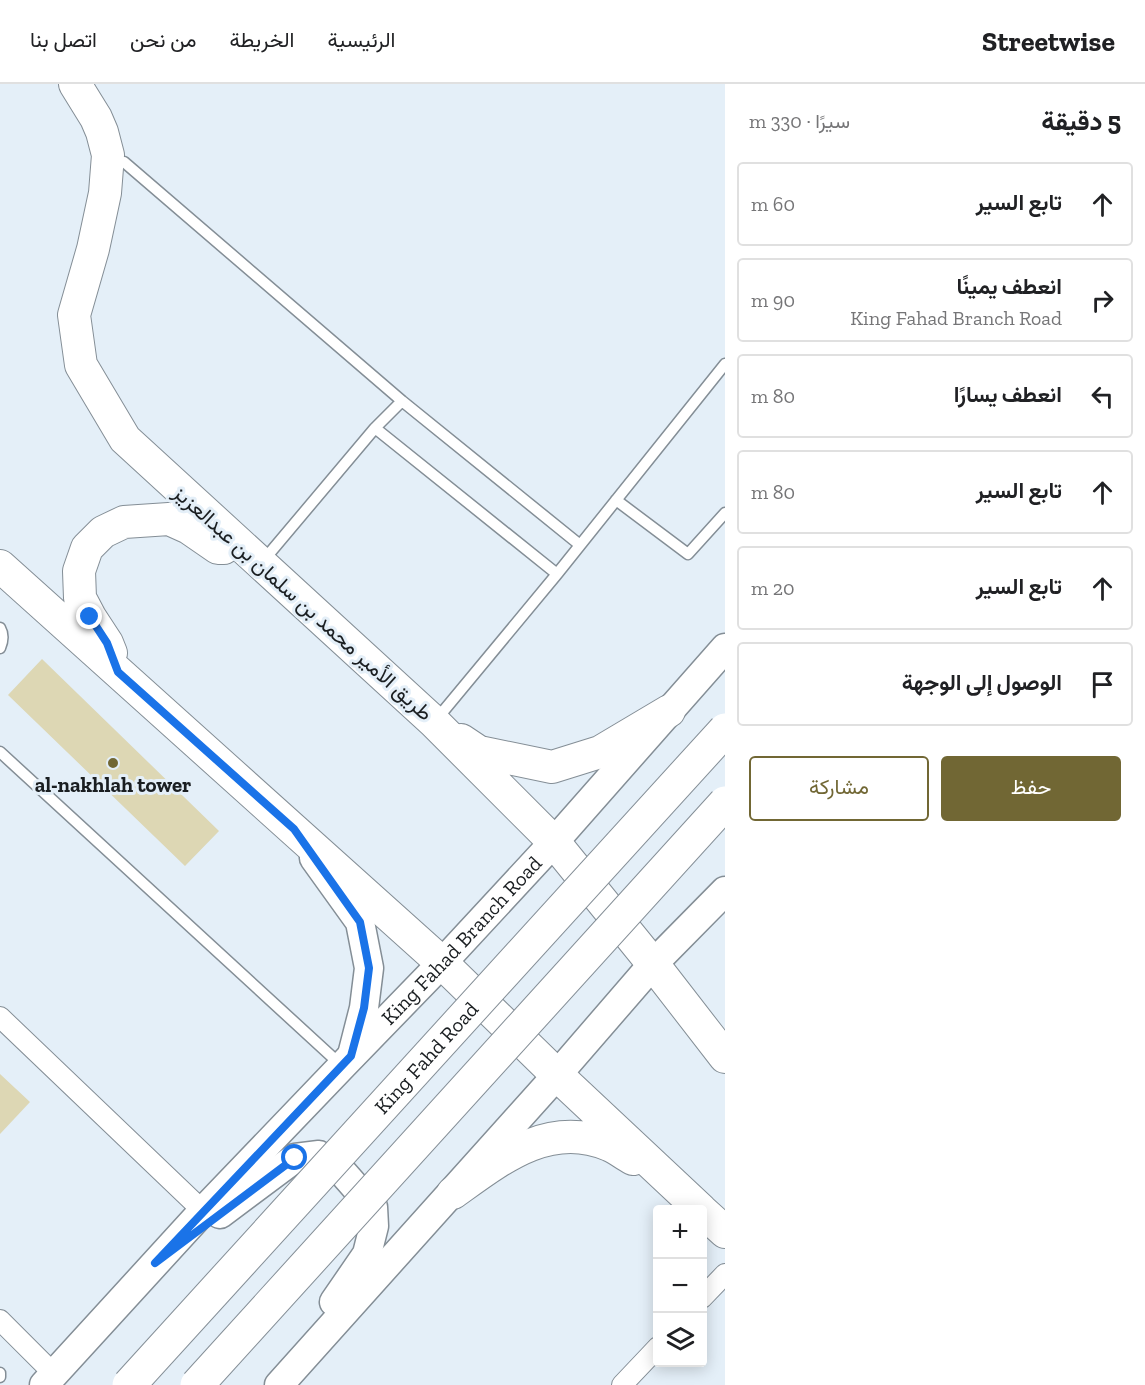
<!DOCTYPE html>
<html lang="ar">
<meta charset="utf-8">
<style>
body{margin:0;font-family:"Zilla Slab",Vazirmatn,serif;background:#f6f6f6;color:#202124;direction:rtl}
.controls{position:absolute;right:18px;bottom:18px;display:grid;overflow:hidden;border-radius:6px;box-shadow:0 3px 15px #0003}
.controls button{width:54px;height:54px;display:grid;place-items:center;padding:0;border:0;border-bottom:2px solid #e0e0e0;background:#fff;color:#202124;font:30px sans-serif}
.stop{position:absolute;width:18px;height:18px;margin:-14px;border:4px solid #1a73e8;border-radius:50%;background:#fff}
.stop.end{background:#1a73e8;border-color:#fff;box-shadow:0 2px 6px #0008}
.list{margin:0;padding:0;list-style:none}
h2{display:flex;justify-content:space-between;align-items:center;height:78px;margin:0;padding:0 24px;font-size:26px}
h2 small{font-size:20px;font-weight:400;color:#757577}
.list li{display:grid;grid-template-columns:39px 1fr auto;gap:18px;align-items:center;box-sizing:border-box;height:84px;margin:0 12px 12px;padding:0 12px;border:2px solid #e0e0e0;border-radius:6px}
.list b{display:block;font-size:22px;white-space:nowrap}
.list p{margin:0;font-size:20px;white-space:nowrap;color:#757577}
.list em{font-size:20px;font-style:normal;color:#757577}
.actions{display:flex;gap:12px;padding:18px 24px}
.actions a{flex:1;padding:14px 0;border:2px solid #716734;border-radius:6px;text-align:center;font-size:21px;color:#716734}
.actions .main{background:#716734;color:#fff}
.icon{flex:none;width:33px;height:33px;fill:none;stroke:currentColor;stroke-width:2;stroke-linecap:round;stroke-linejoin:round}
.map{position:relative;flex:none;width:725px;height:1301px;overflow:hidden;direction:ltr}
header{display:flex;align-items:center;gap:36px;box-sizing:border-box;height:84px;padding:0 30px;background:#fff;border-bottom:2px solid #e0e0e0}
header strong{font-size:28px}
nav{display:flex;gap:33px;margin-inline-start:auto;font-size:21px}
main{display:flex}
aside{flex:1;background:#fff}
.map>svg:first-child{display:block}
.building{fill:#ddd7b4}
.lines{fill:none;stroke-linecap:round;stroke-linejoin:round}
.lane-casing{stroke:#848e96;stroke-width:13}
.street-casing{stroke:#848e96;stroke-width:22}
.secondary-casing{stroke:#848e96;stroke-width:31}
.primary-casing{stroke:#848e96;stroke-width:34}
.lane{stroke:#fff;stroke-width:10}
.street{stroke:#fff;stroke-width:20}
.secondary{stroke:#fff;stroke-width:28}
.primary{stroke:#fff;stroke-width:32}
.highway-bridge-casing{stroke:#848e96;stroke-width:35;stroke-linecap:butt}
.highway-bridge{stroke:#fff;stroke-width:33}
.route{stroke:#1a73e8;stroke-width:8}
.poi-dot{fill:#716734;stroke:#e4eff8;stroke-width:2}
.labels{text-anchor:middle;stroke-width:6;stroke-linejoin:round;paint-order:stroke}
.street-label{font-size:21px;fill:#1a1e21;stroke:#e4eff8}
.poi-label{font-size:21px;font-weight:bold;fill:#1a1e21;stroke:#e4eff8}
</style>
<header>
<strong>Streetwise</strong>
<nav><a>الرئيسية</a><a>الخريطة</a><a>من نحن</a><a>اتصل بنا</a></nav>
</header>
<main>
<aside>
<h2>5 دقيقة<small>سيرًا · 330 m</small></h2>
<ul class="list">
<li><svg class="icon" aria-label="ahead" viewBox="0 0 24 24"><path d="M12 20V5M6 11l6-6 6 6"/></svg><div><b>تابع السير</b></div><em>60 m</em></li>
<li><svg class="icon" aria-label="right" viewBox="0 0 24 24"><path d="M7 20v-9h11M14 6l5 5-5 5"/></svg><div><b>انعطف يمينًا</b><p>King Fahad Branch Road</p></div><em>90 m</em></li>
<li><svg class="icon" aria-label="left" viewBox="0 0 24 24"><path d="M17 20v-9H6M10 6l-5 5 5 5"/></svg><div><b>انعطف يسارًا</b></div><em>80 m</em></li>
<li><svg class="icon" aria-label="ahead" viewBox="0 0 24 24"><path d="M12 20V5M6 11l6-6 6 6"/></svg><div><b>تابع السير</b></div><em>80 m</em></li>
<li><svg class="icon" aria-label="ahead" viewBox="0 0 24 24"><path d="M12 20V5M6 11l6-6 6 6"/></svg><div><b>تابع السير</b></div><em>20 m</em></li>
<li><svg class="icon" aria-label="arrive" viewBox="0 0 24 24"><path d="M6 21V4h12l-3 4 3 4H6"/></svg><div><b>الوصول إلى الوجهة</b></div></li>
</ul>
<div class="actions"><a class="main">حفظ</a><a>مشاركة</a></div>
</aside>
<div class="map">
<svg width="725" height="1301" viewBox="0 0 725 1301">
<rect width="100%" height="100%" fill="#e4eff8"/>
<path class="building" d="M42 575 219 747 185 782 8 611Z
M0 990 30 1018 0 1050Z"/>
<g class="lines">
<defs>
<path id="lane" d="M124 78 402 317 580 461
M375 344 557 490
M616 416 688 470 725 429
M263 477 375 344 402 317
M0 544C4 551 3 557 0 564
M436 636 557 490 725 280
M0 668 342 982
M0 1289V1293"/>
<path id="street" d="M0 933 203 1127
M702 1214 725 1190
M0 1236 54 1290
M622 1301 658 1263"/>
<g id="secondary">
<path d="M314 774 360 838 369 884 364 924 352 971"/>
<path d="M220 1130 295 1074 319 1071 344 1090 373 1123 374 1142 367 1170 334 1218"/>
<path id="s1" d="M44 1301 203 1127 342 982 442 879 554 758 725 564"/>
<path d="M279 1301 557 991 653 880 725 807"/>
</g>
<path id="primary" d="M75 0 96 34 102 48 108 71 105 109 93 165 74 231 81 281 125 355 434 638 554 758 653 880 725 973
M0 482 442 879 557 991 701 1126
M111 569 107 559 90 533 80 514 79 487 87 464 103 448 124 438 169 435 189 444 218 464H224
M461 656 479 668 552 683 600 668 669 627
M453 1109C499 1076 549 1035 609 1061 617 1064 625 1071 633 1075
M702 1127 725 1148"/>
</defs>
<use href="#lane" class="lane-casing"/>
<use href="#street" class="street-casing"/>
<use href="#secondary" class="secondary-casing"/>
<use href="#primary" class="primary-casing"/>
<use href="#lane" class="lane"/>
<use href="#street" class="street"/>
<use href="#secondary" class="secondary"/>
<use href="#primary" class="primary"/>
<defs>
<g id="highway-bridge">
<path id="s2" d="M129 1301 725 646"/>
<path d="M197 1301 725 719"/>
</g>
</defs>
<use href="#highway-bridge" class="highway-bridge-casing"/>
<use href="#highway-bridge" class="highway-bridge"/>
</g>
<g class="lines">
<path class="route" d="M90 533 107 559 118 588 294 745 360 838 369 884 364 924 351 972 155 1179 295 1074"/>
</g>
<circle class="poi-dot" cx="113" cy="679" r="6"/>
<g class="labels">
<g class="street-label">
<text transform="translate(303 519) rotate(42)" y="7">طريق الأمير محمد بن سلمان بن عبدالعزيز</text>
<text dy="7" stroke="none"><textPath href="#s1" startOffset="610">King Fahad Branch Road</textPath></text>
<text dy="7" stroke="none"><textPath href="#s2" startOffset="442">King Fahd Road</textPath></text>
</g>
<g class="poi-label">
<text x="113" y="708">al-nakhlah tower</text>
</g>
</g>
</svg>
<div class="controls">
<button>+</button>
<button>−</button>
<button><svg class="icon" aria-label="layers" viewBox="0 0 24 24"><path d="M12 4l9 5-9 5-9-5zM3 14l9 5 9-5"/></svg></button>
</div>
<div class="stop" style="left:295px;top:1074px"></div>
<div class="stop end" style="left:90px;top:533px"></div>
</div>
</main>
